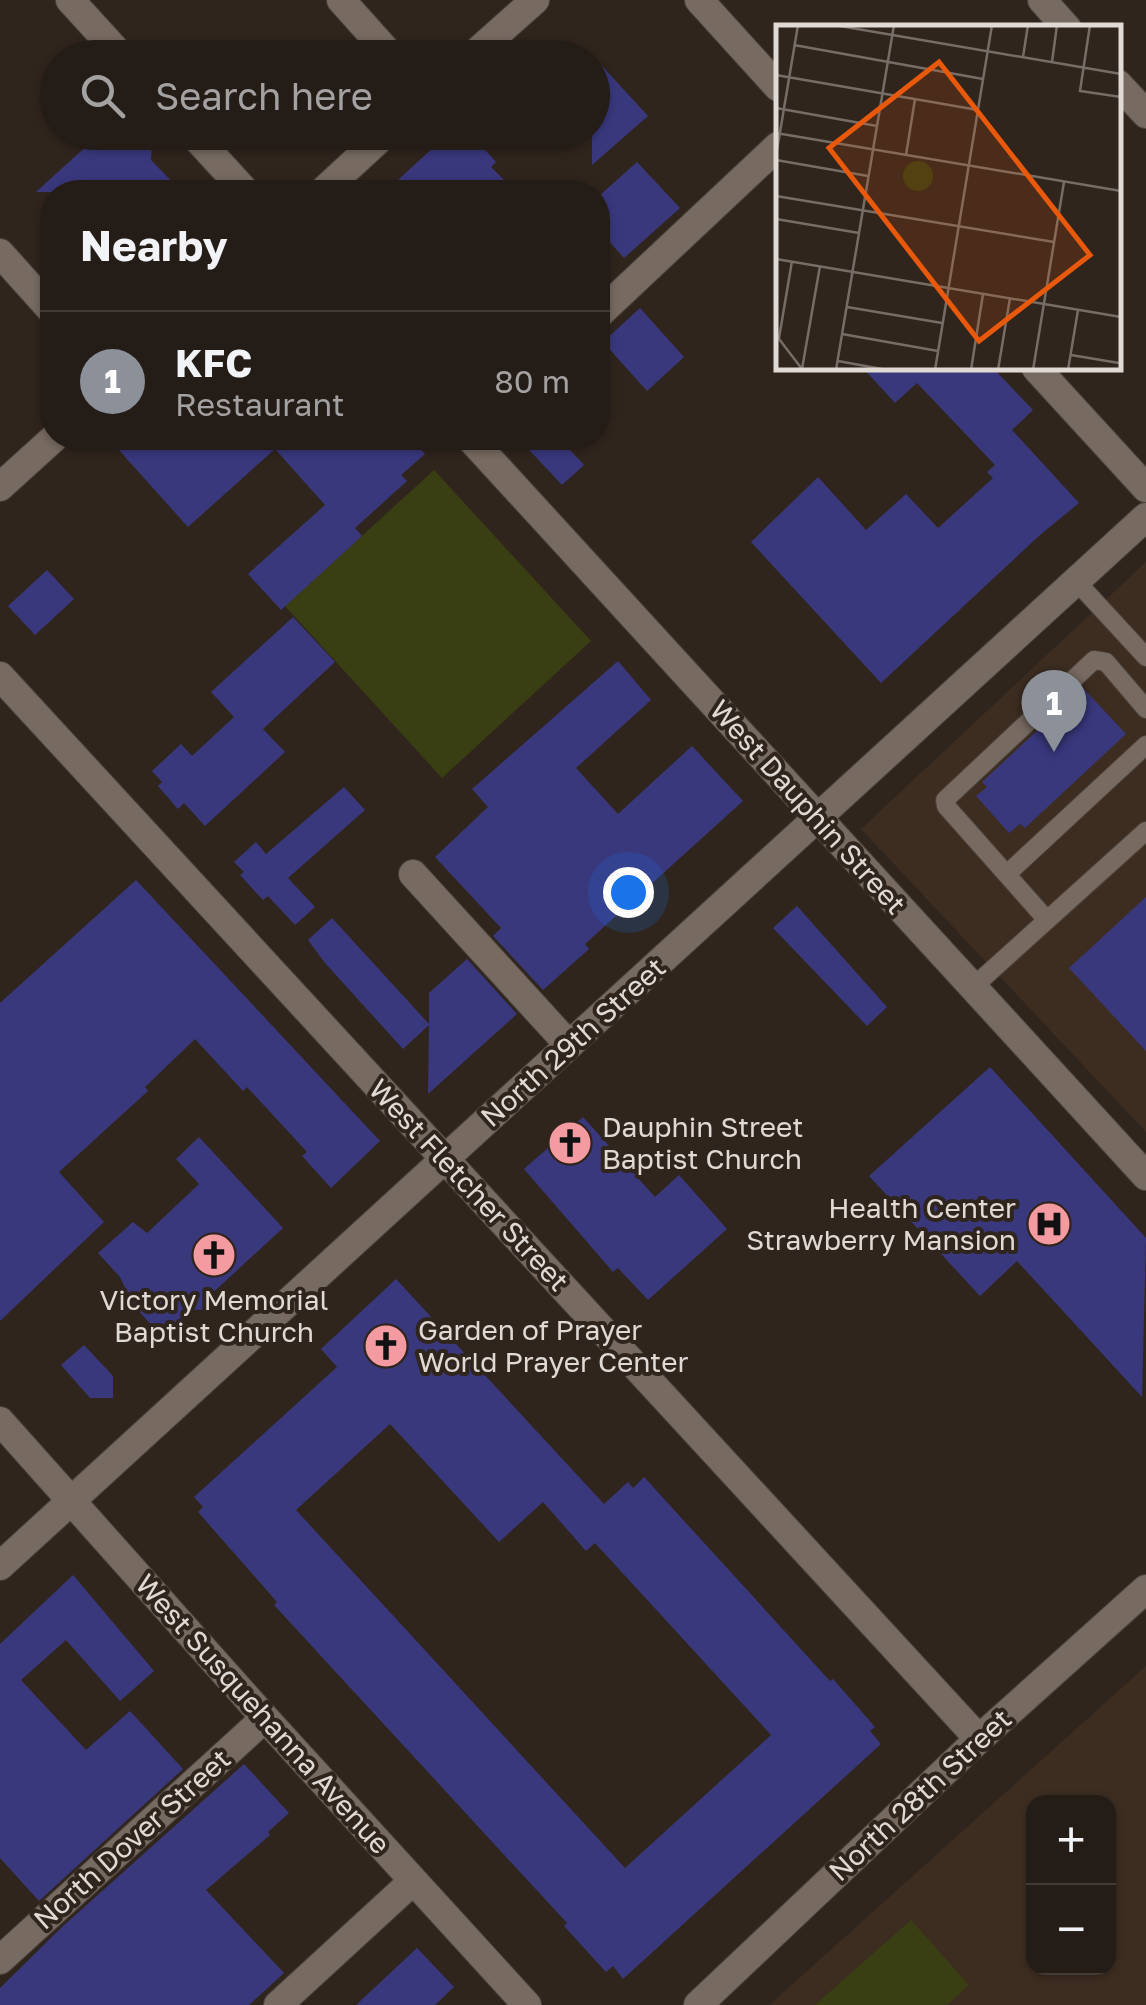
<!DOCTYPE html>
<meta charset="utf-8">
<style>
body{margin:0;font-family:"Golos Text",sans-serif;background:#2c251f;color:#f1f3f6}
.controls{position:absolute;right:30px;bottom:30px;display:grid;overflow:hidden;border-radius:20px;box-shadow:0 2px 8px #0004}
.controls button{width:90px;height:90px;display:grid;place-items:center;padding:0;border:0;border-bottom:2px solid #413a35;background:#241c16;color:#f1f3f6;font:50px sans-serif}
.you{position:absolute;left:628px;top:892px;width:35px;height:35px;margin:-25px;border:8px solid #fff;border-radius:50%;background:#1a73e8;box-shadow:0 0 0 15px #1a73e833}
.badge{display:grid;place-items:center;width:65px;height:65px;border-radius:50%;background:#8c9099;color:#fff;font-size:32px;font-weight:700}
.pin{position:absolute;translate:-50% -82px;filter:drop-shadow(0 2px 5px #0008)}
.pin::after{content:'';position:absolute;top:52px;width:35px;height:30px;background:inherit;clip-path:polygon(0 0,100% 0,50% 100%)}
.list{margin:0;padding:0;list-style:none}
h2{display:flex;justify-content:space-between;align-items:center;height:130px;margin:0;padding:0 40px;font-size:42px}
h2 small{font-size:32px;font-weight:400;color:#a3a1a1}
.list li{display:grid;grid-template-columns:65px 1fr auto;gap:30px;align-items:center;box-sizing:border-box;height:140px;padding:0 40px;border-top:2px solid #413a35}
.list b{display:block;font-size:38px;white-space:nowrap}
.list p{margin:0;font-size:32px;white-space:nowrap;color:#a3a1a1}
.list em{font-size:32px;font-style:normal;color:#a3a1a1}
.icon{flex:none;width:55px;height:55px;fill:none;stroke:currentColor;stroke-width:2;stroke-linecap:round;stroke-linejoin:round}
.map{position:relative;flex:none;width:1146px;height:2005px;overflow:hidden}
.search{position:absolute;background:#241c16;box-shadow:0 2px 8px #0004;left:40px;top:40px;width:570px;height:110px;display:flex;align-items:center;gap:25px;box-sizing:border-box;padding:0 35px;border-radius:55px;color:#a3a1a1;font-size:38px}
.panel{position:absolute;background:#241c16;box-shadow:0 2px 8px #0004;left:40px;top:180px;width:570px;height:270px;border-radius:40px}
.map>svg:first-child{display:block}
.built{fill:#3d2d21;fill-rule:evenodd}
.green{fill:#393e13}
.building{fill:#3a387d;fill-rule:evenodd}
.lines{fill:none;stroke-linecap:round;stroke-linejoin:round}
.service-casing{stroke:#4b433c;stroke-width:20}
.minor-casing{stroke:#4b433c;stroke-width:30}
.tertiary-casing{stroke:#4b433c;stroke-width:30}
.service{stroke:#776a61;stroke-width:18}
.minor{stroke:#776a61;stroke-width:28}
.tertiary{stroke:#776a61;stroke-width:28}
.labels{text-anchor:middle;stroke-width:8;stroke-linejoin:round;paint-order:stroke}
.street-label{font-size:28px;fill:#e0d9d4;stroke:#30251d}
.poi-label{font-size:28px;fill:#e0d9d4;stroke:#30251d;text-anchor:start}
.inset-road{fill:none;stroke:#766d66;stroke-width:2.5}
.view{fill:#e8590c;fill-opacity:0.15;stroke:#e8590c;stroke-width:5}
.inset-edge{fill:none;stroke:#e0d9d4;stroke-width:5}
</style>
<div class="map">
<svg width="1146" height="2005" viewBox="0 0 1146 2005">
<rect width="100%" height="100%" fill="#30251d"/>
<path class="built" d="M1146 562V1132L861 829Z
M1146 1666V2005H770L776 1999ZM1034 1802H1108V1968H1034Z"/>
<path class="green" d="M434 470 591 641 442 778 285 606Z
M911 1920 969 1985 947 2005H815Z"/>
<path class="building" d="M592 55 648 116 592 165Z
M102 132H135L144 142 152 143 151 160 182 192H36Z
M450 132H469L496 162 491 167 516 192H385Z
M637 162 680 208 624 258 598 229V197Z
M640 308 684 357 647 391 603 342Z
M863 368H993L1033 410 1012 430 1079 503 1040 535 881 683 751 542 818 477 866 530 906 494 938 528 993 478 987 472 995 465 917 383 895 403Z
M108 438H410L425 454 401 475 407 481 355 528 362 536 281 610 248 574 325 505 275 449 188 527Z
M518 438H559L584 465 562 485Z
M47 570 74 599 35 635 8 606Z
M293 617 335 662 263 729 285 752 205 826 184 803 178 809 158 786 162 782 152 771 181 744 192 756 234 717 211 692Z
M618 661 651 700 576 768 618 814 692 746 743 801 585 944 589 949 543 990 493 936 501 928 435 857 488 807 472 789Z
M1083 688 1126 734 1025 828 1020 824 1009 833 976 796 987 787 982 782Z
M344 787 365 810 288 878 315 907 295 925 268 896 263 900 240 875 244 872 234 862 256 842 266 854Z
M136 880 380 1141 331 1188 302 1156 307 1152 247 1087 243 1091 195 1039 145 1087 148 1091 59 1172 104 1222 0 1321V1003Z
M1146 897V1051L1069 968Z
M797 906 887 1007 867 1026 773 928Z
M332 918 429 1024V993L467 959 517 1014 428 1094 429 1025 403 1049 325 963 308 940Z
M990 1067 1146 1238 1142 1397 1017 1261 980 1296 869 1176Z
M583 1117 655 1197 679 1175 727 1229 648 1300 618 1268 613 1272 524 1169Z
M199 1137 283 1228 207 1298 206 1309 195 1310 163 1339 132 1303 120 1277 98 1253 133 1222 147 1233 199 1184 176 1159Z
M396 1279 604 1504 628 1482 633 1488 644 1477 830 1681 833 1679 875 1727 870 1731 881 1744 623 1979 613 1966 606 1972 564 1926 567 1923 274 1605 277 1602 198 1512 203 1507 194 1497 337 1367 321 1349ZM390 1424 499 1542 543 1502 586 1551 595 1543 771 1735 625 1868 296 1510Z
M84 1345 113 1376V1398H90L61 1365Z
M73 1575 154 1671 120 1701 66 1640 21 1680 86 1750 130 1711 183 1769 39 1901 0 1858V1644Z
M244 1764 289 1813 268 1832 270 1835 206 1890 284 1973 249 2005H0V1988L62 1927Z
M417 1948 454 1987 435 2005H356Z"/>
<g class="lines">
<defs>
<path id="service" d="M1076 581 1146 657
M1007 874 1146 745
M1047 920 946 806 945 800 1094 660 1106 662 1146 709
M973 987 1146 831"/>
<path id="minor" d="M341 0 393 58
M699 0 778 87
M1042 0 1067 28
M470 58 535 0
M1118 84 1146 114
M322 192 387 132
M0 253 52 311
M598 315 778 146
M1036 368 1146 488
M0 487 54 438
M0 676 979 1739
M413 874 569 1045
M0 1421 265 1718 527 2005
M0 1960 265 1718
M278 2005 413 1881
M698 2005 979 1739 1146 1589"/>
<path id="tertiary" d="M70 0 123 58
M191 132 246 192
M470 438 1146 1176
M0 1566 1146 517"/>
</defs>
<use href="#service" class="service-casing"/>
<use href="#minor" class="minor-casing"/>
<use href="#tertiary" class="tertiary-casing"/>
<use href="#service" class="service"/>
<use href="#minor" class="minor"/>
<use href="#tertiary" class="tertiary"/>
</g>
<defs>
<symbol id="church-disc" viewBox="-11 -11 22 22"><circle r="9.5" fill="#f49aa1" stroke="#30251d"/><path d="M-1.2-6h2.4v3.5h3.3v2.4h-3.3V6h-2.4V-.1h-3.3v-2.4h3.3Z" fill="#111"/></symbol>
<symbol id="hospital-disc" viewBox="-11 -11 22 22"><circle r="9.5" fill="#f49aa1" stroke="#30251d"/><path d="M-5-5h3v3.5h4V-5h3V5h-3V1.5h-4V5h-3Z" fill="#111"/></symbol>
</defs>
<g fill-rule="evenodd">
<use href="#church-disc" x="545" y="1118" width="50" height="50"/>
<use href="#hospital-disc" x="1024" y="1199" width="50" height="50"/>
<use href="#church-disc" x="189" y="1230" width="50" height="50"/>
<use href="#church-disc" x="361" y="1321" width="50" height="50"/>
</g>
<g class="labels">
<g class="street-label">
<text transform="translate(808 807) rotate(48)" y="10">West Dauphin Street</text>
<text transform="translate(573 1042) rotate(-42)" y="10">North 29th Street</text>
<text transform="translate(469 1185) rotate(47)" y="10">West Fletcher Street</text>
<text transform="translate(263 1714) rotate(48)" y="10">West Susquehanna Avenue</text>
<text transform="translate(920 1795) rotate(-43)" y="10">North 28th Street</text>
<text transform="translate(132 1839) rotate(-42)" y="10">North Dover Street</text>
</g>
<g class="poi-label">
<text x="602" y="1137">Dauphin Street<tspan x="602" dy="32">Baptist Church</tspan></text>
<text x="1016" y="1218" text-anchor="end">Health Center<tspan x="1016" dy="32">Strawberry Mansion</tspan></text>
<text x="214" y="1310" text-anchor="middle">Victory Memorial<tspan x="214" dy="32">Baptist Church</tspan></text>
<text x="418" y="1340">Garden of Prayer<tspan x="418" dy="32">World Prayer Center</tspan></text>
</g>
</g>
<g transform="translate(776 25)">
<rect width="345" height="345" fill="#30251d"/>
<path d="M127 151a15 15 0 1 1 30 0a15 15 0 1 1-30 0Z" fill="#393e13"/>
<path class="inset-road" d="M58 0 345 49M314 0 304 66 345 72M18 20 207 54M247 32 252 0M276 37 281 0M0 50 202 85M0 83 101 101M0 108 345 166M130 130 139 74M0 131 22 0M0 135 92 151M0 171 278 217M0 194 83 208M0 234 345 292M71 282 166 298M66 309 162 326M0 310 26 344M3 313 16 236M295 330 343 338M62 336 111 345M26 344 44 241M60 345 118 0M159 345 216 0M195 345 207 269M222 345 234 273M257 345 288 157M292 345 302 285"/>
<path class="view" d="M163 37 314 230 203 316 53 123Z"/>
<rect width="345" height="345" class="inset-edge"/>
</g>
</svg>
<div class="controls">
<button>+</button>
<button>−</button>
</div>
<div class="you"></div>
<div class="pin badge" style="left:1054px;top:752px">1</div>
<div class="search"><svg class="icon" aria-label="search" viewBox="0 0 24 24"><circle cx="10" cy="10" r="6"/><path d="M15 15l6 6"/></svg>Search here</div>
<section class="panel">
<h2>Nearby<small></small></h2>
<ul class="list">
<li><span class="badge">1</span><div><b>KFC</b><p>Restaurant</p></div><em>80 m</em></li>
</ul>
</section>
</div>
